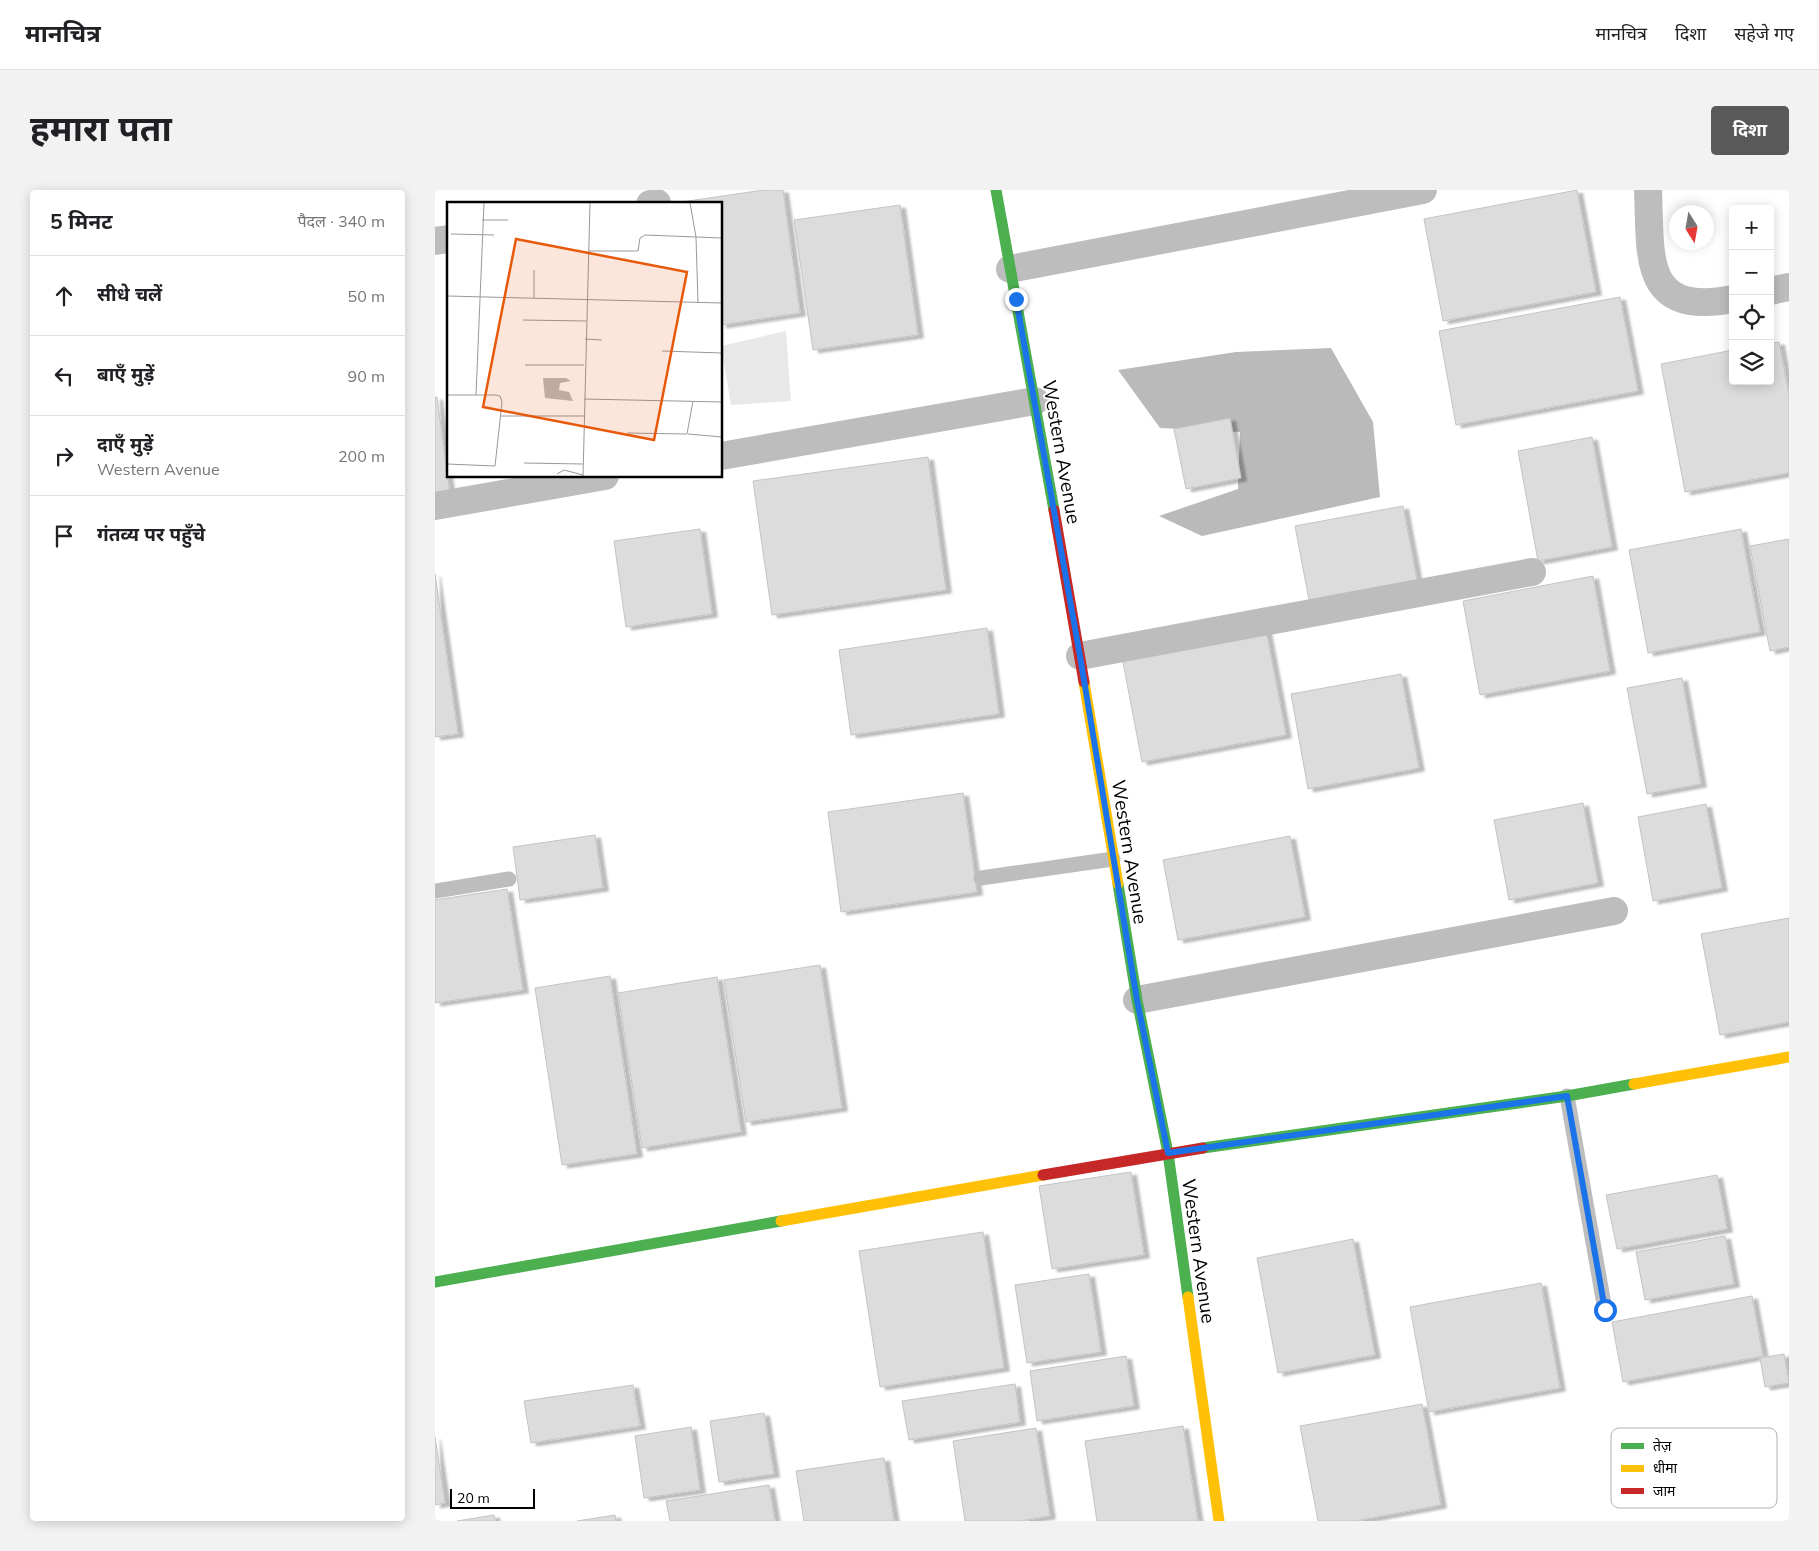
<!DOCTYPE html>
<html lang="hi">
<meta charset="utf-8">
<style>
body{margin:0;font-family:Mulish,"Noto Sans Devanagari",sans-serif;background:#f2f2f2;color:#202124}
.controls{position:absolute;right:15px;top:15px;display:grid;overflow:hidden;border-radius:5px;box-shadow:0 2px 12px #0003}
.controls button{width:45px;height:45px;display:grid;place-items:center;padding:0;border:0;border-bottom:1px solid #e0e0e0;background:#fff;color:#202124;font:25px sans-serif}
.compass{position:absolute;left:1234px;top:15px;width:45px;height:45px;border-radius:50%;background:#fff;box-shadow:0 2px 12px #0003;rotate:169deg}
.scale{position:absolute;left:15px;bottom:12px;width:85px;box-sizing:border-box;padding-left:5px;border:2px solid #000;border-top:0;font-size:14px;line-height:18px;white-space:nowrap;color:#000;-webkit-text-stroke:4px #fff;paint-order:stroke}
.stop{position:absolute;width:15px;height:15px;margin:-11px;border:4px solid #1a73e8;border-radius:50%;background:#fff}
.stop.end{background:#1a73e8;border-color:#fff;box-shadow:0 1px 5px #0008}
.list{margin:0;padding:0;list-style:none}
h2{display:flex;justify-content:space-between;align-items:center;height:65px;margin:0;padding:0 20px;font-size:21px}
h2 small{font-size:16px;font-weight:400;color:#757577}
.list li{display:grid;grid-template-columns:32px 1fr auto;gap:15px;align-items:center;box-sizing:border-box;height:80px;padding:0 20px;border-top:1px solid #e0e0e0}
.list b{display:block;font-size:19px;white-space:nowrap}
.list p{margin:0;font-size:16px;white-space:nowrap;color:#757577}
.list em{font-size:16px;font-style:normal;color:#757577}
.icon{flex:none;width:28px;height:28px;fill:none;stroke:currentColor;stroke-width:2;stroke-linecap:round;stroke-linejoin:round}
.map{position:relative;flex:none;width:1354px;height:1331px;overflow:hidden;border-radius:5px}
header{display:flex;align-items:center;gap:30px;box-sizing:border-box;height:70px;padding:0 25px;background:#fff;border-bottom:1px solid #e0e0e0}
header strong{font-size:24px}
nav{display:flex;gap:28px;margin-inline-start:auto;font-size:18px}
.intro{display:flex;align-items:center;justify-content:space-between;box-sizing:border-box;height:120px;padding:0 30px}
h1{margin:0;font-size:35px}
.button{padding:12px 22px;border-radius:5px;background:#595959;color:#fff;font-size:18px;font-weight:700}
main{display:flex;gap:30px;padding:0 30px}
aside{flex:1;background:#fff;border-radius:5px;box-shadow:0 2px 12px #0003}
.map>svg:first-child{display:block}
.green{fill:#e8e8e8}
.water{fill:#bababa}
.building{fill:#dcdcdc;stroke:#c4c4c4;filter:url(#shadow)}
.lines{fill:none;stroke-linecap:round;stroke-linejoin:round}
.lane{stroke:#bdbdbd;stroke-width:15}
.street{stroke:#bdbdbd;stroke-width:28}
.fast{stroke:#4caf50;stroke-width:11}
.slow{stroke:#ffc107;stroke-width:11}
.jam{stroke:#c62828;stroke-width:11}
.route{stroke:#1a73e8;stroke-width:6}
.labels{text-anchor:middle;stroke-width:4;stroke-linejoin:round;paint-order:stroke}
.street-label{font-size:19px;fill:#000;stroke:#fff}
.inset-road{fill:none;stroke:#999;stroke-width:1}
.view{fill:#e8590c;fill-opacity:0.15;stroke:#e8590c;stroke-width:2.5}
.inset-edge{fill:none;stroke:#000;stroke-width:2.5}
.key{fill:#fff;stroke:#b2b2b2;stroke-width:1}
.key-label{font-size:14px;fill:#000}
</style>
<header>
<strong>मानचित्र</strong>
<nav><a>मानचित्र</a><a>दिशा</a><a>सहेजे गए</a></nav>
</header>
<div class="intro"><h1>हमारा पता</h1><a class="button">दिशा</a></div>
<main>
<aside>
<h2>5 मिनट<small>पैदल · 340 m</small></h2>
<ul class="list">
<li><svg class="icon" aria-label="ahead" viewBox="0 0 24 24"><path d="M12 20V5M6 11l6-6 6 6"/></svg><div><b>सीधे चलें</b></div><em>50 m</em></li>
<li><svg class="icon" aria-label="left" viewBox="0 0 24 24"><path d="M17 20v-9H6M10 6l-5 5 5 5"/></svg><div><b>बाएँ मुड़ें</b></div><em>90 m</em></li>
<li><svg class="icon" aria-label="right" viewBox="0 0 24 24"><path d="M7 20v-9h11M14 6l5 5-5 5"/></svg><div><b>दाएँ मुड़ें</b><p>Western Avenue</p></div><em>200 m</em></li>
<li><svg class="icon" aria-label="arrive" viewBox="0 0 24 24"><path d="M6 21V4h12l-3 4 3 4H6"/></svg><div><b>गंतव्य पर पहुँचे</b></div></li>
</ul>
</aside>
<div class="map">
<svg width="1354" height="1331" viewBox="0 0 1354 1331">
<defs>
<filter id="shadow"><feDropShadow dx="5.5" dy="3" stdDeviation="1" flood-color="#0004"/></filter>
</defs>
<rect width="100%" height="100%" fill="#fff"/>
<path class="green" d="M351 141 356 211 296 215 286 156Z"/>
<path class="water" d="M896 158 938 232 945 307 767 346 724 326 803 299 805 242 725 238 683 180 801 162Z"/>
<path class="building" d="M329 0H348L365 123 286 135V14H246V12Z
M1142 0 1161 102 1008 131 989 29Z
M465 15 483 145 378 160 359 30Z
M1185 107 1203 201 1021 235 1004 141Z
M1344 152 1354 205V283L1250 302 1226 174 1298 160V191H1335V153Z
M0 207H2L15 305 0 307Z
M795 228 806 288 751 299 739 239Z
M1157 247 1177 357 1103 371 1083 261Z
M493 267 511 400 337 425 318 291Z
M968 316 982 390 874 410 860 336Z
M265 339 277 424 191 437 179 351Z
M1306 339 1325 442 1213 463 1194 360Z
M1354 349V457L1335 461 1315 356Z
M0 384 23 544 0 547Z
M1158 386 1175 481 1045 505 1028 411Z
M552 438 564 524 416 545 404 460Z
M831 440 851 545 707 572 687 467Z
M966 484 984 578 873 599 856 504Z
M1247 488 1266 594 1212 604 1192 498Z
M528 603 542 702 406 722 393 622Z
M1148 613 1163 693 1074 710 1059 630Z
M1271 614 1287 698 1218 711 1203 627Z
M160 645 168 698 85 710 78 657Z
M855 646 870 727 743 750 728 670Z
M72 699 88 800 0 813V710Z
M1354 728V832L1285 845 1266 744Z
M385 775 407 918 311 932 289 790Z
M175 786 202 964 127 975 100 798Z
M282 787 306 942 207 958 183 803Z
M696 982 709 1065 617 1079 604 996Z
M1282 985 1292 1039 1182 1059 1171 1005Z
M548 1042 569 1178 445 1197 424 1061Z
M1290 1046 1299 1094 1210 1110 1201 1062Z
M918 1049 940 1165 843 1183 822 1068Z
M654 1084 666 1162 592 1173 580 1095Z
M1106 1093 1125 1198 994 1222 975 1117Z
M1317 1106 1328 1166 1188 1192 1177 1132Z
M1349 1164 1354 1193 1330 1197 1325 1168Z
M691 1166 699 1216 602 1231 595 1181Z
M580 1194 585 1232 474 1250 467 1211Z
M198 1195 205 1236 96 1253 89 1211Z
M987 1214 1006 1315 920 1331H883L865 1236Z
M329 1223 339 1284 284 1292 275 1231Z
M748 1236 763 1331H662L650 1251Z
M256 1237 265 1300 209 1308 200 1246Z
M601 1238 615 1326 585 1331H530L518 1251Z
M0 1247 10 1313 0 1315Z
M449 1268 459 1331H369L361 1281Z
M334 1295 340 1331H235L231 1311Z
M59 1325 60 1331H22Z
M180 1325 181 1331H142Z"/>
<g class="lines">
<path class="lane" d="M546 688 678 669
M0 701 74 689
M1132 906 1170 1120"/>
<path class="street" d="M1213 0C1216 66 1206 127 1298 109
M215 14 222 13
M0 51 14 49
M575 79 988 0
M1335 101 1354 97
M286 266 600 211
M0 316 170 286
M645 466 1097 382
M702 810 1179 721"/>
<path class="fast" d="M561 0 619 320
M683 694 702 810 733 963 753 1107
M768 958 1132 906 1199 894
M0 1092 346 1031"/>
<path class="slow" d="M649 492 683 694
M1199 894 1354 867
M346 1031 608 985
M753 1107 784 1331"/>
<path class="jam" d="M619 320 649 492
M608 985 768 958"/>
</g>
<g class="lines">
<path class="route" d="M581 109 645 466 702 810 733 963 1132 906 1170 1120"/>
</g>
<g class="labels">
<g class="street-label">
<text transform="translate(627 262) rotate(80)" y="7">Western Avenue</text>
<text transform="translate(695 662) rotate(81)" y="7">Western Avenue</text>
<text transform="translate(764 1061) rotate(82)" y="7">Western Avenue</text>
</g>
</g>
<g transform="translate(12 12)">
<rect width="275" height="275" fill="#fff"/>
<path d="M96 176H119L124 179 113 181 112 188 122 190 126 199 98 196Z" fill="#bababa"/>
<path class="inset-road" d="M243 1 249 35 251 101M35 18H61M4 32 47 33M141 49H191L193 36 198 33 275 36M0 94 275 101M87 96V68M76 118 139 119M138 137 155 138M215 149 275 151M78 163H137M0 193H48L53 194 55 200 48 264 0 262M29 193 37 1M137 197 275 200M54 214H137M180 231 240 232 246 199M241 232 275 235M77 261 136 262M110 272 117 268 136 273M136 274 143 1"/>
<path class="view" d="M69 37 240 70 207 238 36 205Z"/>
<rect width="275" height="275" class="inset-edge"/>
</g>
<rect x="1176" y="1238" width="166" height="80" rx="8" class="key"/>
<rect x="1186" y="1253" width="23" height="6" fill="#4caf50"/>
<rect x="1186" y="1275" width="23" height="7" fill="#ffc107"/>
<rect x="1186" y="1298" width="23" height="6" fill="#c62828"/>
<g class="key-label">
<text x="1218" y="1261">तेज़</text>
<text x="1218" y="1283">धीमा</text>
<text x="1218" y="1306">जाम</text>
</g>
</svg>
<div class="controls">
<button>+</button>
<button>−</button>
<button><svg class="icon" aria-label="locate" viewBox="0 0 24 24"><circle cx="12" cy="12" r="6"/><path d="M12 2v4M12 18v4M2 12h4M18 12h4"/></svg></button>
<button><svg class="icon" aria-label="layers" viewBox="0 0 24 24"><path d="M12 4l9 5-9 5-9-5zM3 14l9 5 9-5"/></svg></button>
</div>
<svg class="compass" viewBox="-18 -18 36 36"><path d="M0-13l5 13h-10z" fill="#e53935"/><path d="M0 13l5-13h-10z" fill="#757577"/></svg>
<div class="scale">20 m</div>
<div class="stop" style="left:1170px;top:1120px"></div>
<div class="stop end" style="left:581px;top:109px"></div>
</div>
</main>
